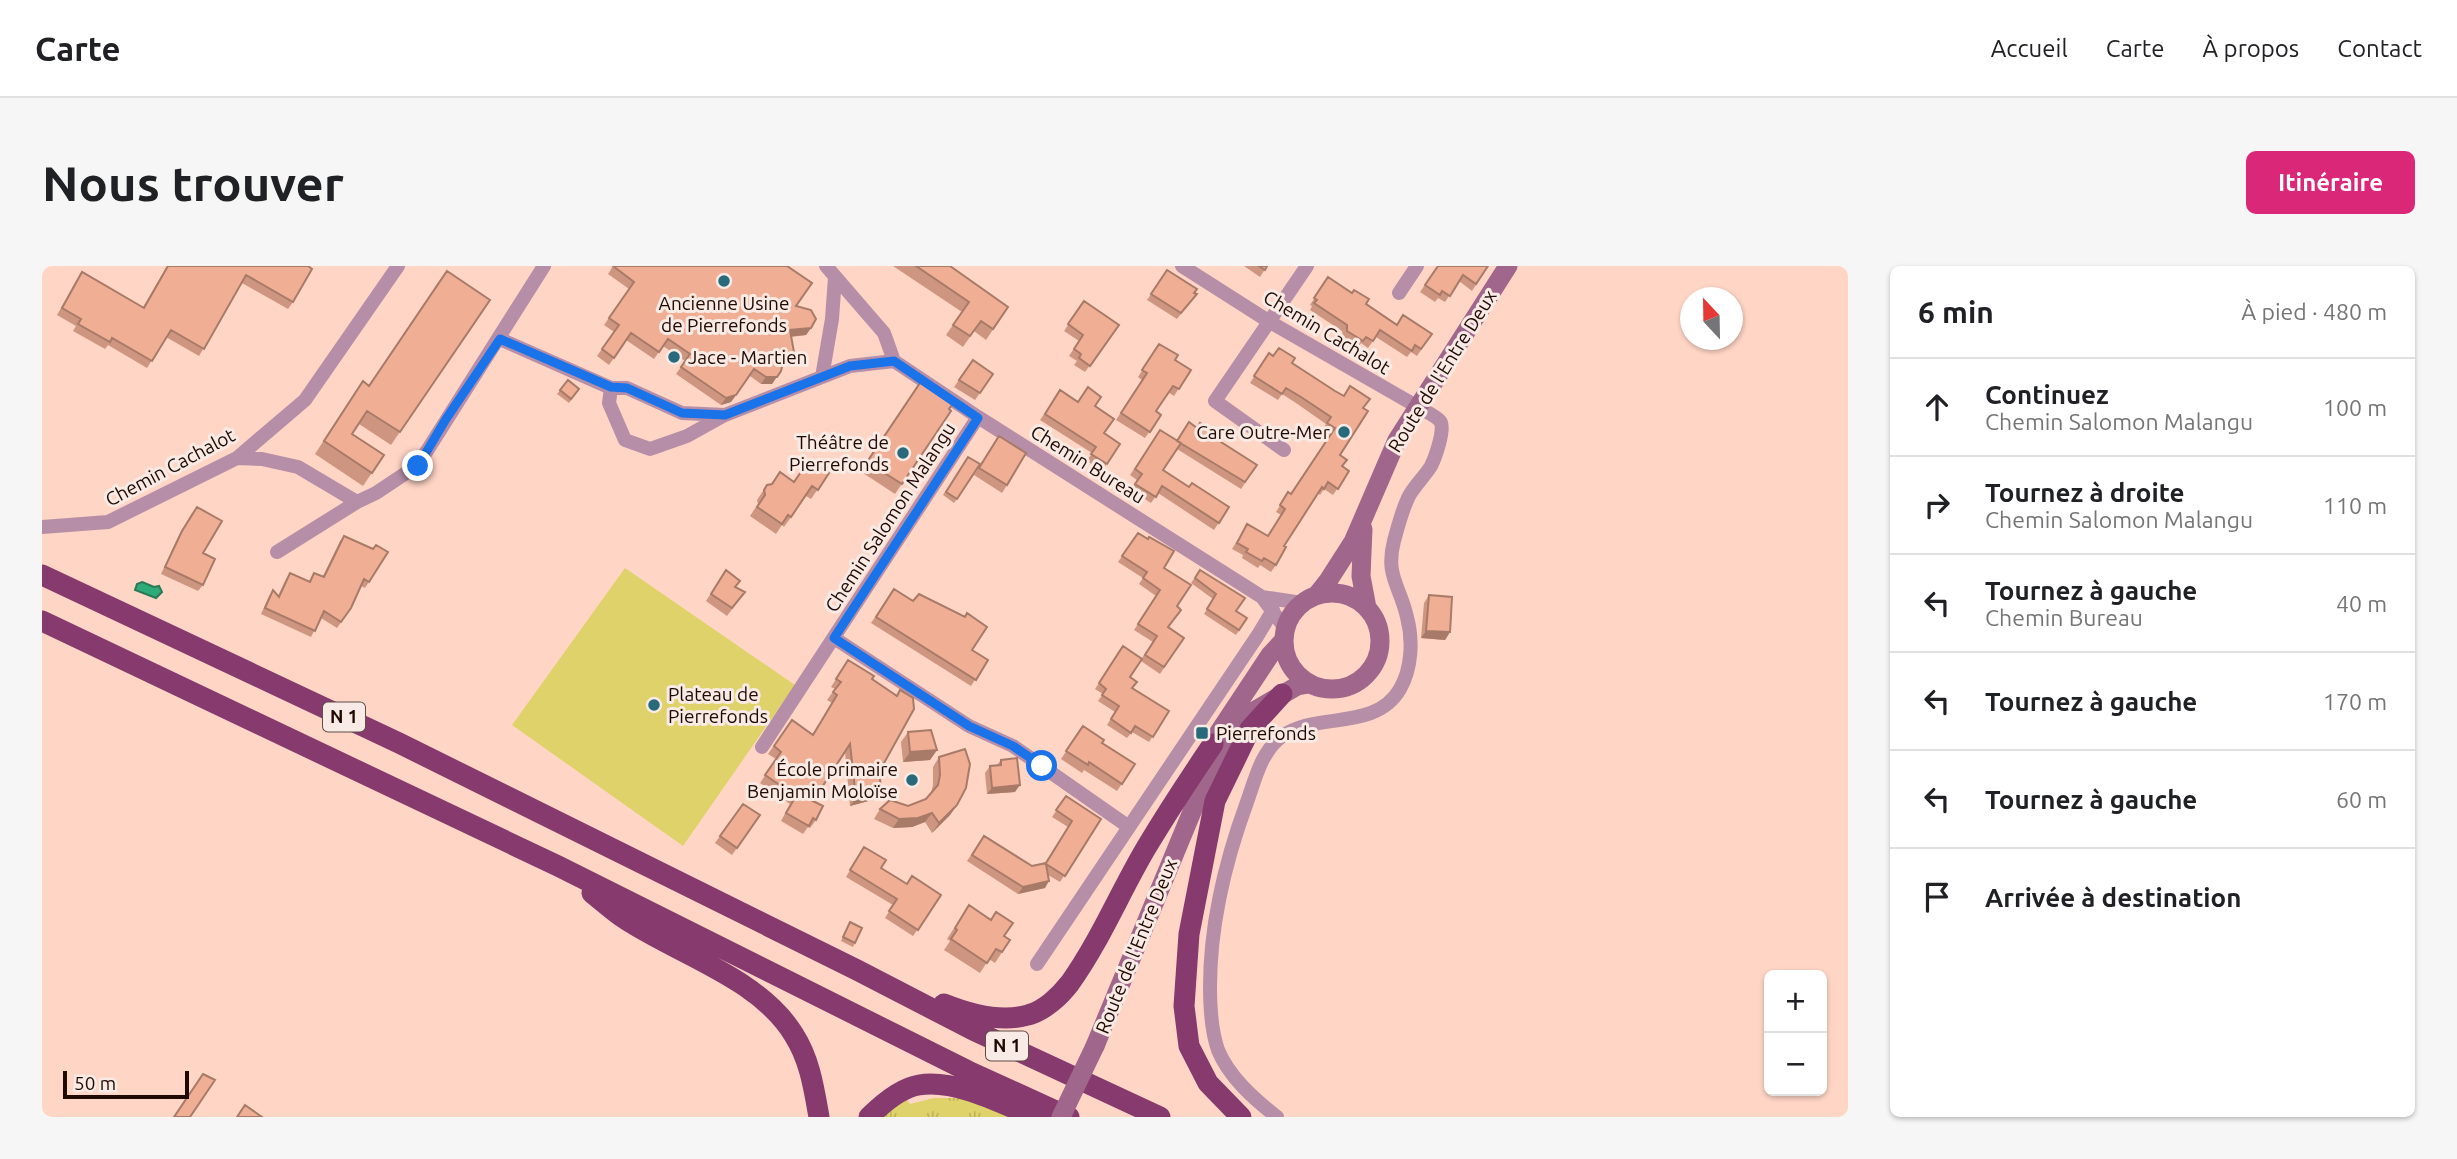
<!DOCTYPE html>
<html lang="fr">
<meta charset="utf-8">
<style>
body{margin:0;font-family:Ubuntu,sans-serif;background:#f6f6f6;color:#202124}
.controls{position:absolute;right:21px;bottom:21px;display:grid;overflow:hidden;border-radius:10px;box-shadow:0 2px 5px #0004}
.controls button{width:63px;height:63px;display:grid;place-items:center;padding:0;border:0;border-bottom:2px solid #e0e0e0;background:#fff;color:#202124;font:35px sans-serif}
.compass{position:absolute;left:1638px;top:21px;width:63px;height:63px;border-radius:50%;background:#fff;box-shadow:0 2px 5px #0004;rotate:338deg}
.scale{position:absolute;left:21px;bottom:18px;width:126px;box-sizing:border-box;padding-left:7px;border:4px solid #200903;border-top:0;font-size:19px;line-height:24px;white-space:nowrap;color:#200903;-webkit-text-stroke:5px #f8eae4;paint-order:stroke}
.stop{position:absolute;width:21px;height:21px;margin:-16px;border:5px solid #1a73e8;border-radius:50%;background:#fff}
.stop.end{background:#1a73e8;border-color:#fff;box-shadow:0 2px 7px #0008}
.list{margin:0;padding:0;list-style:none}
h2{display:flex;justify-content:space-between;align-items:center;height:91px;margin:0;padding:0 28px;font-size:30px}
h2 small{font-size:23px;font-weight:400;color:#757577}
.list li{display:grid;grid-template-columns:46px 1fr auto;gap:21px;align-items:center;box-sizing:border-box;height:98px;padding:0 28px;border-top:2px solid #e0e0e0}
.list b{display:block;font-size:26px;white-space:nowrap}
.list p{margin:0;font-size:23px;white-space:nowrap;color:#757577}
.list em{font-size:23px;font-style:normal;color:#757577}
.icon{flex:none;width:38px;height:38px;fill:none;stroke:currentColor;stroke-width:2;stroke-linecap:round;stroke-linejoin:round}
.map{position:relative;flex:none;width:1806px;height:851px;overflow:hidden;border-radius:10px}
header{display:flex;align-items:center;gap:42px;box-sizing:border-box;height:98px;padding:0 35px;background:#fff;border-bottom:2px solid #e0e0e0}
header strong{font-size:33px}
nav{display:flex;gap:38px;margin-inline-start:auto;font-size:24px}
.intro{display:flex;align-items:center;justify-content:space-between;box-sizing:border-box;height:168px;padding:0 42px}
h1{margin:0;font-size:49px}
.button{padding:18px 32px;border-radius:10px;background:#db2777;color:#fff;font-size:24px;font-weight:700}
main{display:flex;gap:42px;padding:0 42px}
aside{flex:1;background:#fff;border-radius:10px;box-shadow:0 2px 5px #0004}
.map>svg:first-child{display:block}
.grass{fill:url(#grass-tufts)}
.green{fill:#e0d26b}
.water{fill:#2eab79;stroke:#2a7a56;stroke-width:2}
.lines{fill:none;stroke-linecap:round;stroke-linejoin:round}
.minor{stroke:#b68ea7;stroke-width:14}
.secondary{stroke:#a0668b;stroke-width:19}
.trunk{stroke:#863a6e;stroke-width:21}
.secondary-bridge{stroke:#a0668b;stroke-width:19}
.wall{fill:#ce9680}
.shaded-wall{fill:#a87a68}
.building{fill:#f0ae95;stroke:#a87a68;stroke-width:2}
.route{stroke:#1a73e8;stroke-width:9}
.poi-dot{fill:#28697c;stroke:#f8eae4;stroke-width:2.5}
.labels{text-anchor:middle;stroke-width:6;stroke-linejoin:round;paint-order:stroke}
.shield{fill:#f8eae4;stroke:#614c46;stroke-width:2}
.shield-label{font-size:18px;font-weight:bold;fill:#200903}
.poi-label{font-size:19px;fill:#200903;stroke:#f8eae4;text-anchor:start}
.street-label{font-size:19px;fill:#200903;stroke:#f8eae4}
</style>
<header>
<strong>Carte</strong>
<nav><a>Accueil</a><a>Carte</a><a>À propos</a><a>Contact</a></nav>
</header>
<div class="intro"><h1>Nous trouver</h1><a class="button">Itinéraire</a></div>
<main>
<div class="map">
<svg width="1806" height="851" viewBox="0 0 1806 851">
<defs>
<pattern id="grass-tufts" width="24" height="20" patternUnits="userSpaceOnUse" patternTransform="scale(1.75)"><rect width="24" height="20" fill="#e0d26b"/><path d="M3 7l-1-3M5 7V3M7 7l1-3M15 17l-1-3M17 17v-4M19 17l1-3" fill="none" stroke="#c0b35b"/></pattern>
</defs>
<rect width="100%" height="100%" fill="#ffd5c6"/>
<path class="grass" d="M892 832H920L973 851H840L849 843 865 834 868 838Z"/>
<path class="green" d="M583 302 753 419 641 580 470 459Z"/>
<path class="water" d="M100 316 112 321 117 320 120 326 114 332 93 324 95 318Z"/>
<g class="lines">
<path class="minor" d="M784 0 842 67 852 95
M1140 0 1228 56 1376 141C1382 145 1393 149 1398 155 1404 162 1393 192 1389 200 1383 210 1373 219 1367 230 1360 244 1356 260 1352 275 1343 309 1358 320 1365 351 1371 374 1370 402 1358 423 1333 466 1273 445 1239 471 1219 486 1213 514 1205 536 1183 596 1168 657 1168 721 1168 742 1169 764 1176 784 1187 811 1212 833 1235 851
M1357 27 1375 0
M458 73 569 122H585L640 147 683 149 808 100 852 95
M852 95 936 151 1220 331 1243 362
M780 111 790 53 793 11
M569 122 567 137 583 174 608 183 645 170 681 150
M1242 184 1173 135 1265 0
M195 192 220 193 256 201 315 236 334 227 376 199 502 0
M0 261 66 256 195 192 263 134 356 0
M235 286 315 236
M1220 331 1260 337
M792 372 927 460 971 480 1087 561
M720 481 936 151
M995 698 1216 369 1231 344"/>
<path class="secondary" d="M1321 263 1319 310 1325 342
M1242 375a48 48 0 1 1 96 0a48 48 0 1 1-96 0Z
M1274 330 1286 315 1311 276 1355 174 1466 0
M1168 492 1171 478 1177 466 1228 389 1241 375
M1053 780 1166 507 1207 448 1255 420 1267 418"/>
<path class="trunk" d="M0 309 357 477 815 704 931 764 1118 851
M0 355 516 600 926 805 1027 851
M550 627C560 635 570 644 580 651 634 688 717 711 752 769 768 794 772 823 777 851
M902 738C927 748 959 757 986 749 1002 745 1018 730 1028 717 1058 675 1078 626 1104 582 1125 547 1148 512 1171 478
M827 851C840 838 858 822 877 819 913 813 959 837 992 851
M1199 851 1166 817 1147 780 1142 740 1147 668 1173 535 1208 463 1240 428"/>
<path class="secondary-bridge" d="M1019 851 1053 780"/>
</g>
<path class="wall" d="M125 0H266L251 36 246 43 200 17 157 90 124 71 105 102 66 79 63 83 31 65 34 60 15 49 40 6 101 41Z
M571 0 754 40 769 62 764 69 749 71 743 99 740 101 730 118H719L708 110 689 136 679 139 634 108 643 95 621 80 612 93 584 74 567 99 555 90 572 66 562 59 587 23 566 8Z
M851 0H908L966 41 944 74 932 65 921 81 904 69 920 46Z
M1202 0H1225L1218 11Z
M1396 0H1446L1430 25 1417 15 1403 36 1396 32 1393 36 1378 26Z
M1125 4 1155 28 1135 53 1105 34Z
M1286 11 1355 58 1390 68 1375 90 1369 86 1365 91 1334 71 1326 82 1319 77 1316 82 1301 71 1300 65 1268 44 1270 40 1268 39Z
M448 34 349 179 317 158 310 168 342 189 321 220 273 188 312 128 327 120Z
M1042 35 1077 59 1043 106 1032 99 1035 95 1027 90 1037 75 1022 65Z
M1117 78 1133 94 1149 104 1132 130 1126 126 1114 145 1119 149 1103 172 1074 154 1100 114 1096 111Z
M1227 87 1250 97 1293 125 1321 142 1298 189 1300 200 1307 205 1291 229 1282 223 1278 229 1276 227 1242 280 1234 299 1229 306 1218 299 1216 302 1200 292 1201 289 1190 283 1205 258 1226 270 1239 249 1234 246 1242 233 1249 228 1289 168 1281 163 1284 158 1254 137 1240 128 1236 134 1208 117Z
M931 94 951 108 933 134 912 121Z
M526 114 537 123 527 137 515 128Z
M880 114 909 145 853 228 818 205Z
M1018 124 1036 136 1053 140 1062 167 1078 178 1060 205 1045 195 1050 187 998 154Z
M1118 164 1135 174 1171 170 1179 176 1215 199 1199 223 1135 183 1121 204 1147 221 1187 241 1172 264 1116 227 1109 237 1089 224 1095 214 1088 209Z
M952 177 965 219 960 227 932 209Z
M926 191 915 233 912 237 901 229Z
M787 207 769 233 764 230 742 261 740 259 734 268 708 250 716 238 715 234 725 219 752 216Z
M150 247 161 287V319L156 325 119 308 136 271Z
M1096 267 1122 302 1135 340 1127 361 1142 372 1118 408 1099 395 1088 411 1090 422 1127 445 1107 476 1090 466 1085 472 1065 459 1073 446 1056 435 1061 428 1053 423 1081 380 1100 392 1111 376 1092 364 1114 330 1097 318 1101 312 1076 296Z
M302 270 331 283 346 286 323 322 319 320 309 342 295 362 279 352 269 371 219 348 227 330 231 324 236 330 244 313 248 307 267 316 272 307 281 310 298 275Z
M684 304 694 321 703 326 685 350 664 335Z
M1158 304 1194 345 1205 352 1194 369 1162 348 1171 333 1149 317Z
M852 323 871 335 923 351 930 384 946 394 929 420 829 357Z
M1387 329 1408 366 1403 374 1379 372 1382 337Z
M806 394 830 413 842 497 834 533 808 540 803 486 771 535 774 554 768 562 766 561 761 568 739 555 748 538 718 517 734 493 726 488 750 454 770 469 790 437 785 434 793 423 789 421Z
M1041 460 1060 477 1093 498 1075 525 1042 504 1040 507 1019 493Z
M866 466 895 484 888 494 861 496 859 476Z
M897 491 915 539 908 549 890 567 883 556 870 561 851 562 832 553 838 543 866 540 884 533 889 527 891 519V501Z
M959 494 973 526 945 528 943 507 948 500 955 499Z
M1024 530 1059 553 1018 616 1006 609 1003 622 976 628 925 595 942 570 990 600 1003 597 1026 561 1010 551Z
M701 538 718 549 690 589 673 577Z
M822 581 839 602 865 618 899 629 871 670 843 652 851 639 804 611Z
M927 639 962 670 968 674 953 697 947 693 938 707 902 684 908 675 905 673Z
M808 656 813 677 811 681 799 675Z"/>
<path class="shaded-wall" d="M769 62 764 69 743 71 748 64Z
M748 92 743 99 736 103 741 96Z
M739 105 730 118H719L724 111Z
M694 129 689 136 679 139 684 132Z
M1384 365 1408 366 1403 374 1379 372Z
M895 484 888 494 861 496 868 486Z
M978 519 973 526 945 528 950 522Z
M840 525 834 533 808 540 814 532Z
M915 539 908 549 890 567 897 557Z
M890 547 883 556 870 561 851 562 857 553Z
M1007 615 1003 622 976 628 981 621Z"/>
<path class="building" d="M126 0H266L270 3 251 36 204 9 162 83 129 64 110 95 70 72 68 76 36 58 39 53 20 42 40 6 102 42Z
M571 0H745L770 17 754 40 769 44 774 53 769 62 748 64 752 86 748 92 741 96 739 105 735 111H724L712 103 694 129 684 132 639 101 648 88 626 73 617 86 589 67 572 92 560 83 577 59 567 52 592 16Z
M874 0H908L966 41 951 63 939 55 928 70 911 59 927 36Z
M1217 0H1225L1223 4Z
M1396 0H1446L1434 18 1421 9 1408 30 1400 25 1398 29 1383 19Z
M1125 4 1155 23 1152 27 1155 28 1139 47 1109 28Z
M405 5 448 34 358 166 325 145 310 168 342 189 330 207 282 175 321 115 327 120Z
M1286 11 1310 27 1312 24 1327 33 1324 38 1355 59 1361 49 1390 68 1379 83 1373 79 1370 85 1338 64 1331 75 1324 71 1321 75 1305 65V59L1272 37 1275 34 1272 32Z
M1042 35 1077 59 1048 100 1037 92 1039 88 1032 83 1041 69 1026 58Z
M1117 78 1136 89 1133 94 1149 104 1137 123 1131 120 1114 145 1119 149 1108 166 1079 147 1105 107 1100 104Z
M1237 82 1253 92 1250 97 1293 125 1302 130 1308 120 1328 133 1321 142 1326 145 1298 189 1305 194 1300 200 1307 205 1296 223 1286 216 1282 223 1280 221 1242 280 1244 281 1234 299 1222 292 1220 295 1204 286 1206 283 1195 277 1205 258 1226 270 1243 243 1238 239 1246 226 1249 228 1293 162 1285 157 1289 151 1259 131 1244 122 1240 128 1212 110 1227 87 1231 90Z
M931 94 951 108 938 127 917 114Z
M526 114 537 123 529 133 518 124Z
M880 114 912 136 907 143 909 145 860 218 825 196Z
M1046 121 1059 131 1053 140 1072 153 1062 167 1078 178 1065 198 1049 188 1054 181 1003 148 1018 124 1036 136Z
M1147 156 1155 162 1158 157 1173 167 1171 170 1179 176 1215 199 1203 216 1135 175Z
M1118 164 1139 177 1121 204 1147 221 1150 217 1187 241 1177 257 1120 220 1114 231 1093 218 1100 208 1093 203Z
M957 170 984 187 965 219 937 202Z
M926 191 938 198 915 233 904 226Z
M767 194 787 207 776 224 770 220 749 251 746 249 740 258 715 241 723 229 722 224 725 219 730 218 738 206 752 216Z
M155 241 180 255 161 287 173 293 161 319 123 301 140 265Z
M1096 267 1106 273 1107 271 1132 285 1122 302 1149 319 1135 340 1139 344 1126 361 1142 372 1122 401 1103 389 1115 370 1096 358 1118 324 1101 312 1105 306 1080 290Z
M302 270 331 283 334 279 346 286 327 316 322 313 309 342 299 356 282 345 273 365 223 342 231 324 237 331 248 307 268 316 272 307 282 311Z
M684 304 698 315 693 321 703 326 690 342 669 328Z
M1158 304 1203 332 1194 345 1205 352 1197 364 1165 343 1174 328 1153 312Z
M852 323 871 335 877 328 923 351 925 347 945 361 930 384 946 394 934 414 834 351Z
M1387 329 1410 331 1408 366 1384 365Z
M1081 380 1100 393 1088 411 1095 416 1090 422 1127 445 1111 471 1093 460 1089 467 1069 453 1077 440 1060 429 1064 423 1057 417Z
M806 394 832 410 830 413 855 430 858 424 871 432 872 443 842 497 838 514 840 525 814 532 808 478 771 535 781 540 774 554 771 552 767 560 744 547 754 530 723 509 739 486 732 480 750 454 771 469 795 429 791 426 799 416 794 413Z
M1041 460 1062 474 1060 477 1093 498 1080 518 1047 496 1046 499 1024 485Z
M889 464 895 484 868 486 866 466Z
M923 483 928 498 924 522 915 539 897 557 890 547 876 552 857 553 838 543 848 534 866 540 884 533 896 519 898 509 897 491Z
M975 492 978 519 950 522 948 500 959 499V494Z
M1024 530 1059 553 1023 610 1004 598 1007 615 981 621 930 589 942 570 990 600 1004 597 1030 555 1014 544Z
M701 538 718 549 695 582 678 570Z
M822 581 844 594 839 602 865 618 870 610 899 629 876 664 847 645 855 633 808 604Z
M927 639 949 654 954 646 971 657 962 670 968 674 960 686 954 683 945 697 909 673 915 664 913 662Z
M808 656 820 662 813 677 801 671Z
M161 808 173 814 148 851H132Z
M203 839 220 851H195Z"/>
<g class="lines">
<path class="route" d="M376 200 404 153 458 73 569 121 585 122 640 147 683 149 808 100 852 95 936 152 792 372 927 460 971 480 1000 500"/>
</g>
<g class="poi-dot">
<circle cx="682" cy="15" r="7"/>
<circle cx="632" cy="91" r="7"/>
<circle cx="1302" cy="166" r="7"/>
<circle cx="861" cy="187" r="7"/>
<circle cx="612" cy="439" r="7"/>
<rect x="1153" y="460" width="14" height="14" rx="3.5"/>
<circle cx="870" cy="514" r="7"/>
</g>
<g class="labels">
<g class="shield">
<rect x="281" y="436.5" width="42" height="29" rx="5"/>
<rect x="944" y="765.5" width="42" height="29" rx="5"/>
</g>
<g class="shield-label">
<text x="302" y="457">N 1</text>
<text x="965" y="786">N 1</text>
</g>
<g class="poi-label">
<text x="682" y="44" text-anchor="middle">Ancienne Usine<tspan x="682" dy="22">de Pierrefonds</tspan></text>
<text x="646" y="98">Jace - Martien</text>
<text x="1288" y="173" text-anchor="end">Care Outre-Mer</text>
<text x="847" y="183" text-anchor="end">Théâtre de<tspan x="847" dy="22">Pierrefonds</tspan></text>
<text x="626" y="435">Plateau de<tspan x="626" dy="22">Pierrefonds</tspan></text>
<text x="1174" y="474">Pierrefonds</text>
<text x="856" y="510" text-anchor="end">École primaire<tspan x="856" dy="22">Benjamin Moloïse</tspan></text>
</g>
<g class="street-label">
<text transform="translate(1285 66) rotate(31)" y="7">Chemin Cachalot</text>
<text transform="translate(1400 105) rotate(-58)" y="7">Route de l'Entre Deux</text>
<text transform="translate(1046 198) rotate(32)" y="7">Chemin Bureau</text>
<text transform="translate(128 201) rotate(-28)" y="7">Chemin Cachalot</text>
<text transform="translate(848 251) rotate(-57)" y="7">Chemin Salomon Malangu</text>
<text transform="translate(1094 680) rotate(-68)" y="7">Route de l'Entre Deux</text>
</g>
</g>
</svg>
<div class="controls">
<button>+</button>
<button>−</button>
</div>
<svg class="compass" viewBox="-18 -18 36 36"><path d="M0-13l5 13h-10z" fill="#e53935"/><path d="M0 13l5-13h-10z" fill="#757577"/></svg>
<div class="scale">50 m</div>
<div class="stop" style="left:1000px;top:500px"></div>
<div class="stop end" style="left:376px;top:200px"></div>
</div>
<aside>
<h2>6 min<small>À pied · 480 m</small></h2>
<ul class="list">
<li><svg class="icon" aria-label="ahead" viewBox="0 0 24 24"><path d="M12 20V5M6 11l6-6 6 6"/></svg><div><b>Continuez</b><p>Chemin Salomon Malangu</p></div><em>100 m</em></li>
<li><svg class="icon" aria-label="right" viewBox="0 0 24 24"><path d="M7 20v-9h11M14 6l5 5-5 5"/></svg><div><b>Tournez à droite</b><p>Chemin Salomon Malangu</p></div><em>110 m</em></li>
<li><svg class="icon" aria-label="left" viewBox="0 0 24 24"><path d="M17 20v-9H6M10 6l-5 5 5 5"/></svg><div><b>Tournez à gauche</b><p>Chemin Bureau</p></div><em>40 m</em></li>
<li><svg class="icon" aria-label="left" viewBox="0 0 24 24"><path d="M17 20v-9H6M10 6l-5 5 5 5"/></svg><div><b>Tournez à gauche</b></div><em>170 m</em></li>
<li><svg class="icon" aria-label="left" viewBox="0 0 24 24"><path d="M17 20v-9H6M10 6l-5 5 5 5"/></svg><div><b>Tournez à gauche</b></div><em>60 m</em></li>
<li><svg class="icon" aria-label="arrive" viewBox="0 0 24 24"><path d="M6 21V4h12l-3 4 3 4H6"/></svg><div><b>Arrivée à destination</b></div></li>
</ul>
</aside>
</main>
